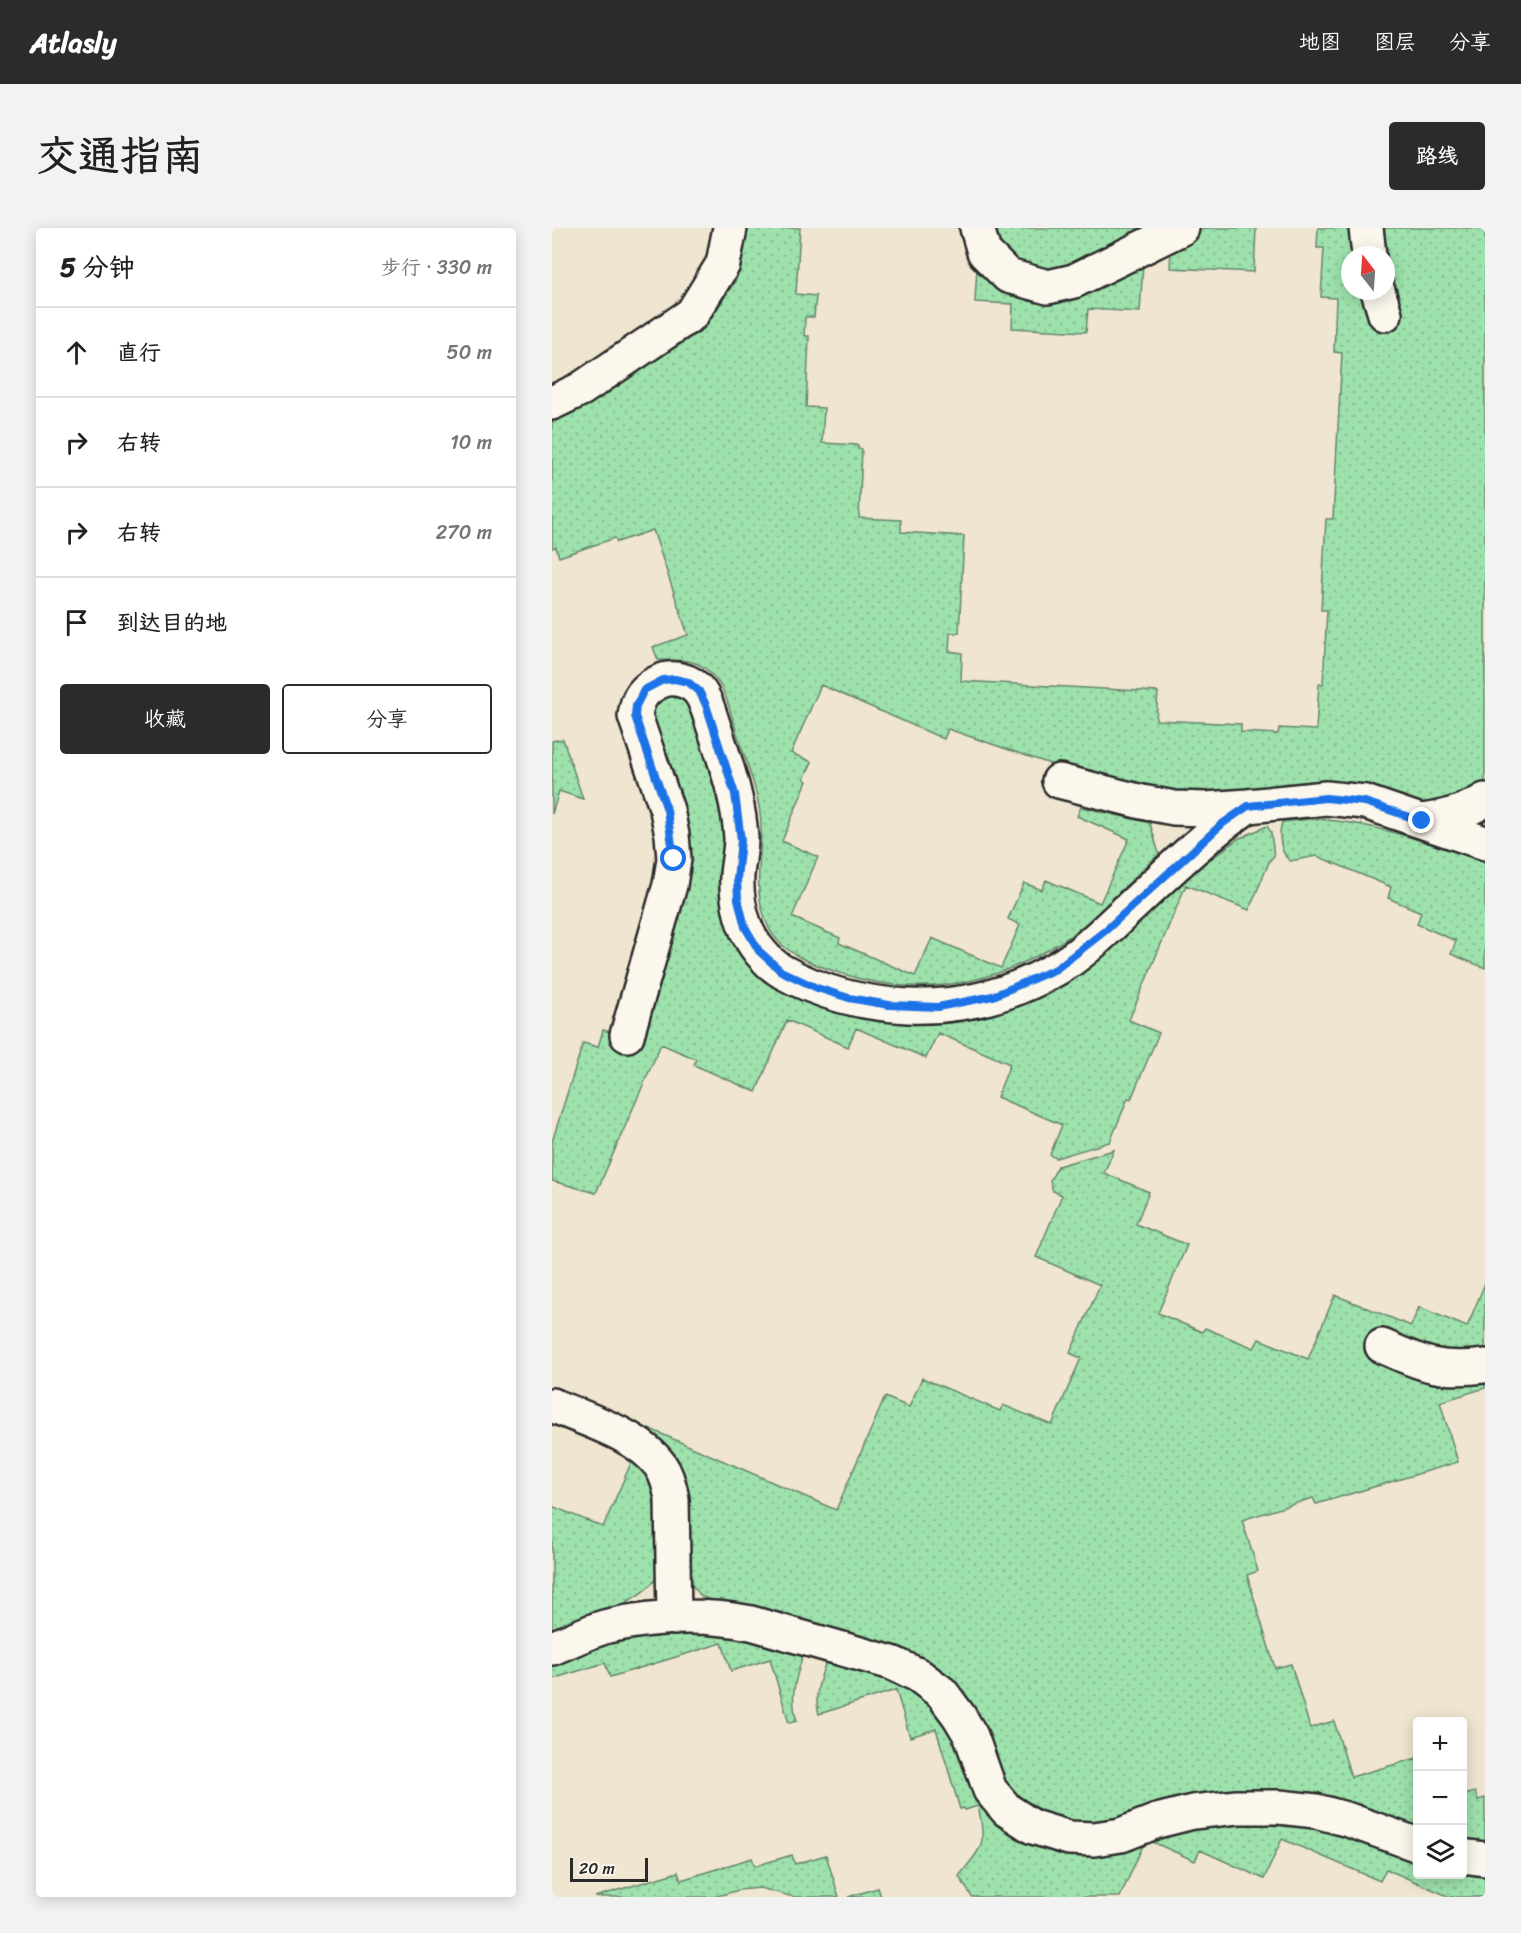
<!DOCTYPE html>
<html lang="zh">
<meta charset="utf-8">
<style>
body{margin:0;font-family:Sriracha,"LXGW WenKai TC",sans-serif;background:#f2f2f2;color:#202124}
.controls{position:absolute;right:18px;bottom:18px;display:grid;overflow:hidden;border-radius:6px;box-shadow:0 3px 15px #0003}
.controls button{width:54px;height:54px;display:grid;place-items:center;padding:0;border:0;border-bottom:2px solid #e0e0e0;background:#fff;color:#202124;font:30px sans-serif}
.compass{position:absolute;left:789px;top:18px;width:54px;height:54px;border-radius:50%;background:#fff;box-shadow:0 3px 15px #0003;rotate:343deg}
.scale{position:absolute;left:18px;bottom:15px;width:78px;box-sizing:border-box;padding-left:6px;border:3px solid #2b2b2b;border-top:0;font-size:16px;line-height:21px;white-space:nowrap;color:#2b2b2b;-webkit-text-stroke:4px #fbf7ec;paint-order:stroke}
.stop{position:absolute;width:18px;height:18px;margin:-14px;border:4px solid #1a73e8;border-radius:50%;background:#fff}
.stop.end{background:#1a73e8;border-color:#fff;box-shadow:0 2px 6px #0008}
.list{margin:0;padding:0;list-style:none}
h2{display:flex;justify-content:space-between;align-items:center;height:78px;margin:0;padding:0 24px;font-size:26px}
h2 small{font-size:20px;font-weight:400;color:#757577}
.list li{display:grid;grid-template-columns:39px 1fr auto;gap:18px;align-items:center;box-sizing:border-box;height:90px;padding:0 24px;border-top:2px solid #e0e0e0}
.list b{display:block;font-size:22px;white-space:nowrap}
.list em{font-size:20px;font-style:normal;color:#757577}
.actions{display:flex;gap:12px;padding:18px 24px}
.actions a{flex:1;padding:14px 0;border:2px solid #2b2b2b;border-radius:6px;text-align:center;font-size:21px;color:#2b2b2b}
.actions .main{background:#2b2b2b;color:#fff}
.icon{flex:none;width:33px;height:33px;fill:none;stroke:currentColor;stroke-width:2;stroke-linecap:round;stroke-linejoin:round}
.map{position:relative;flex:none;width:933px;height:1669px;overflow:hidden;border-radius:6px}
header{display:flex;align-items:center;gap:36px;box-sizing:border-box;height:84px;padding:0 30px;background:#2b2b2b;color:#fff}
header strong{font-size:28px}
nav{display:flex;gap:33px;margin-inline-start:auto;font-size:21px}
.intro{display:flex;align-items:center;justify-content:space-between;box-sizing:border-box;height:144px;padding:0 36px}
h1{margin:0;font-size:42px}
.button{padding:15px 27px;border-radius:6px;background:#2b2b2b;color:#fff;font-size:21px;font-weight:700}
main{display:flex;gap:36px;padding:0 36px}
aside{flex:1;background:#fff;border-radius:6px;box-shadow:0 3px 15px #0003}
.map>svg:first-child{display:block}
.grass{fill:url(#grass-dots);stroke:#64866c;stroke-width:1.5}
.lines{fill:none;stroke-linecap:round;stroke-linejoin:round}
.minor-casing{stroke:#2b2b2b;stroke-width:38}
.minor{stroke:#fbf7ec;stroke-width:33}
.route{stroke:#1a73e8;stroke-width:8}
</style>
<header>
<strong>Atlasly</strong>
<nav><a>地图</a><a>图层</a><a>分享</a></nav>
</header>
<div class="intro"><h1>交通指南</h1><a class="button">路线</a></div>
<main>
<aside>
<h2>5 分钟<small>步行 · 330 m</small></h2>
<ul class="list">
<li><svg class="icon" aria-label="ahead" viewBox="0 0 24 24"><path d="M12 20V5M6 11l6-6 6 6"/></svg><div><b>直行</b></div><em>50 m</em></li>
<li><svg class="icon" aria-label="right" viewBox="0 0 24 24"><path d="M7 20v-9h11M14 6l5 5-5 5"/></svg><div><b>右转</b></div><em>10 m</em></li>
<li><svg class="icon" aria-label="right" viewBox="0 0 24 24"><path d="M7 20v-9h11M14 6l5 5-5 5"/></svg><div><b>右转</b></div><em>270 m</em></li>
<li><svg class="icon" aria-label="arrive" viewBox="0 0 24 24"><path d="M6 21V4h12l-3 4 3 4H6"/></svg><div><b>到达目的地</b></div></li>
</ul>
<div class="actions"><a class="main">收藏</a><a>分享</a></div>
</aside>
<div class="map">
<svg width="933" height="1669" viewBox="0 0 933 1669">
<defs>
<pattern id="grass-dots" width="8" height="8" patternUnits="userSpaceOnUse" patternTransform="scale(1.5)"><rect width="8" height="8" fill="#9de1ac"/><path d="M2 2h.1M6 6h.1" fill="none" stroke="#87c194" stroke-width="1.8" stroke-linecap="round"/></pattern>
</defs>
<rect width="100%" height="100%" fill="#f0e5d0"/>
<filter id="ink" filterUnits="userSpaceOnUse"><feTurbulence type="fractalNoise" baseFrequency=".0167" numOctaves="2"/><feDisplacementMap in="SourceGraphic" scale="12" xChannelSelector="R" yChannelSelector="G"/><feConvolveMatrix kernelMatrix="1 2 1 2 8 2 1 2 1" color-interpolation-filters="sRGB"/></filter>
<g filter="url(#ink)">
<path class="grass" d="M196 0H248L244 66 264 68 262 89H253L252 108H257L254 179 272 180 270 215 306 217V221H310L307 290 349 292V304L412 308 407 405H398L397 423 410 425 409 453 606 464 604 492 689 496V504L726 506 727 500 764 502 767 456H771L775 382H769L774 291H781L790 125 782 124 784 70 769 69 772 20H765L766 0H800L802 27H798V63H813L845 87 834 48V27H829L826 0H933V555L905 569 885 574 866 575 831 566H620L510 540 396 501 392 511 269 457 239 525 260 534 252 551 255 553 230 613 266 629 240 689 288 710 287 715 363 748 380 710 449 740 468 697 456 691 472 655 490 662 494 652 548 675 577 611 525 588 529 579 598 595 607 626C577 654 543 692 509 714 440 758 366 771 288 745 263 737 230 726 217 700 199 661 210 637 209 597 208 566 194 535 185 505 180 491 177 475 171 462 168 456 159 445 154 441 140 430 122 432 106 432L101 419 136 407 101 302 65 314 63 310 7 329 4 319 0 320V192L35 176 152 101 184 52Z
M439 0H597L518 41 499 45 479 43 449 23Z
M650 0H704L702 44 618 40 619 20Z
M591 35 588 84 536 81 534 104 460 100 461 76 423 74 425 38C438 49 450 62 466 69 508 88 555 54 591 35Z
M116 466 128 467 139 479 171 576 190 725 410 788 655 629 659 631 686 611 715 598 719 605 722 628 718 632 697 682 634 657 577 792 607 805 579 871 576 870 558 914 504 930 498 927 510 897 445 869 458 836 386 805 374 830 304 800 296 819 235 792 204 864 142 837 144 831 109 816 44 965 0 953V914L31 815 46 819 51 802 87 813 133 659 97 491 105 471Z
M11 511 31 571 7 563 0 586V513Z
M758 591C799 592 836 602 876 615 895 621 914 626 933 634V740L899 726 904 713 865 696 869 684 836 670 839 659 765 628 738 633C728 625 726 606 730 594Z
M562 922 552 945 597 964 584 996 635 1017 606 1085 650 1104 653 1100 702 1120 707 1111 756 1131 783 1067 859 1098 867 1079 915 1099 933 1055V1120L909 1125 878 1121 933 1148V1160L888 1174 906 1234 764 1276 761 1270 690 1292 706 1343 695 1347 723 1440 739 1436 758 1500 782 1493 799 1549 865 1530V1602L780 1568 673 1562 617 1573 546 1595H518L491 1588 453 1556 425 1490 149 1368 136 1352 94 1206 96 1200 284 1282 333 1169 357 1179 370 1150 448 1183 451 1177 500 1197 529 1130 518 1125 548 1057 484 1029 510 967 501 963 498 953 506 938Z
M83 1226 106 1256V1348C87 1377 32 1391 0 1404V1278L51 1299Z
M161 1403 252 1424C244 1450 237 1466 245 1493L237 1495 218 1431 179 1443 170 1415 58 1449 53 1435 0 1451V1434L68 1409Z
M275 1430 357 1458 380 1478 398 1499 439 1584 594 1611 684 1591 760 1596 865 1630 866 1646H910L911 1642 933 1644V1669H898L834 1641 828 1653 730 1611 712 1651 648 1622 643 1633 594 1611 568 1669H420L407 1648C431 1618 435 1617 426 1578L413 1582 412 1580 408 1581 384 1501 358 1509 344 1462 267 1486C261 1466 269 1449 275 1430Z
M923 1564 926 1572 933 1570V1616L911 1612 910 1568Z
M240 1627 243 1636 274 1627 287 1669H242L208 1660 187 1662 162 1669H43L126 1644 129 1652 200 1630 203 1638Z
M326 1660 329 1669H296Z"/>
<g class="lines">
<defs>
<path id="minor" d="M425 0 432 24 456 48 496 59 522 53 630 0
M814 0 817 27
M826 63 833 86
M0 175 29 161 140 86 171 36 178 0
M507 553 590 574 622 580 654 581 696 578 774 570 813 574 933 615
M870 593C892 590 914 584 933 572
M75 807 118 657 122 631 120 607 115 582 83 488C85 470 92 460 109 453 121 448 138 452 147 463 155 473 158 489 163 502 174 537 187 572 189 610 189 622 186 635 185 647 184 663 187 683 193 698 199 715 215 735 231 744 269 765 313 776 356 778 408 780 459 767 504 741 529 727 551 705 572 685 612 648 651 609 696 578
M830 1118C871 1136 887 1144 933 1138
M0 1177C34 1192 85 1206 108 1237 115 1247 118 1259 120 1271L122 1390
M0 1420C18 1413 37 1403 56 1398 102 1388 153 1386 199 1395L340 1435 366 1447 390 1465 407 1488 419 1508 438 1562 455 1582 481 1599 517 1610 542 1611 569 1607 605 1593 641 1584 685 1579H727L764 1583 797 1592 866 1617
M910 1628 933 1631"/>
</defs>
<use href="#minor" class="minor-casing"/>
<use href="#minor" class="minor"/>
</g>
</g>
<g class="lines" filter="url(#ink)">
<path class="route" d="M122 631 115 582 83 488 84 478 92 462 111 452 123 451 136 454 147 463 154 477 183 566 189 612 185 651 186 671 193 699 207 723 229 743 265 760 297 770 337 777 386 779 441 768 504 741 554 702 670 596 696 578 774 570 813 574 870 593"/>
</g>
</svg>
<div class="controls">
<button>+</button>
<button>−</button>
<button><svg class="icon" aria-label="layers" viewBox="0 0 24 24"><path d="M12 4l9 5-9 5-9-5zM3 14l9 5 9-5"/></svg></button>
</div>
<svg class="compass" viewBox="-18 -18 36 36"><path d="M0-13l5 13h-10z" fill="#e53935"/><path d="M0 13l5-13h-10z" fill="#757577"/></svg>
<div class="scale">20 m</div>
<div class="stop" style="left:122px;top:631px"></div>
<div class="stop end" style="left:870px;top:593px"></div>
</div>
</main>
